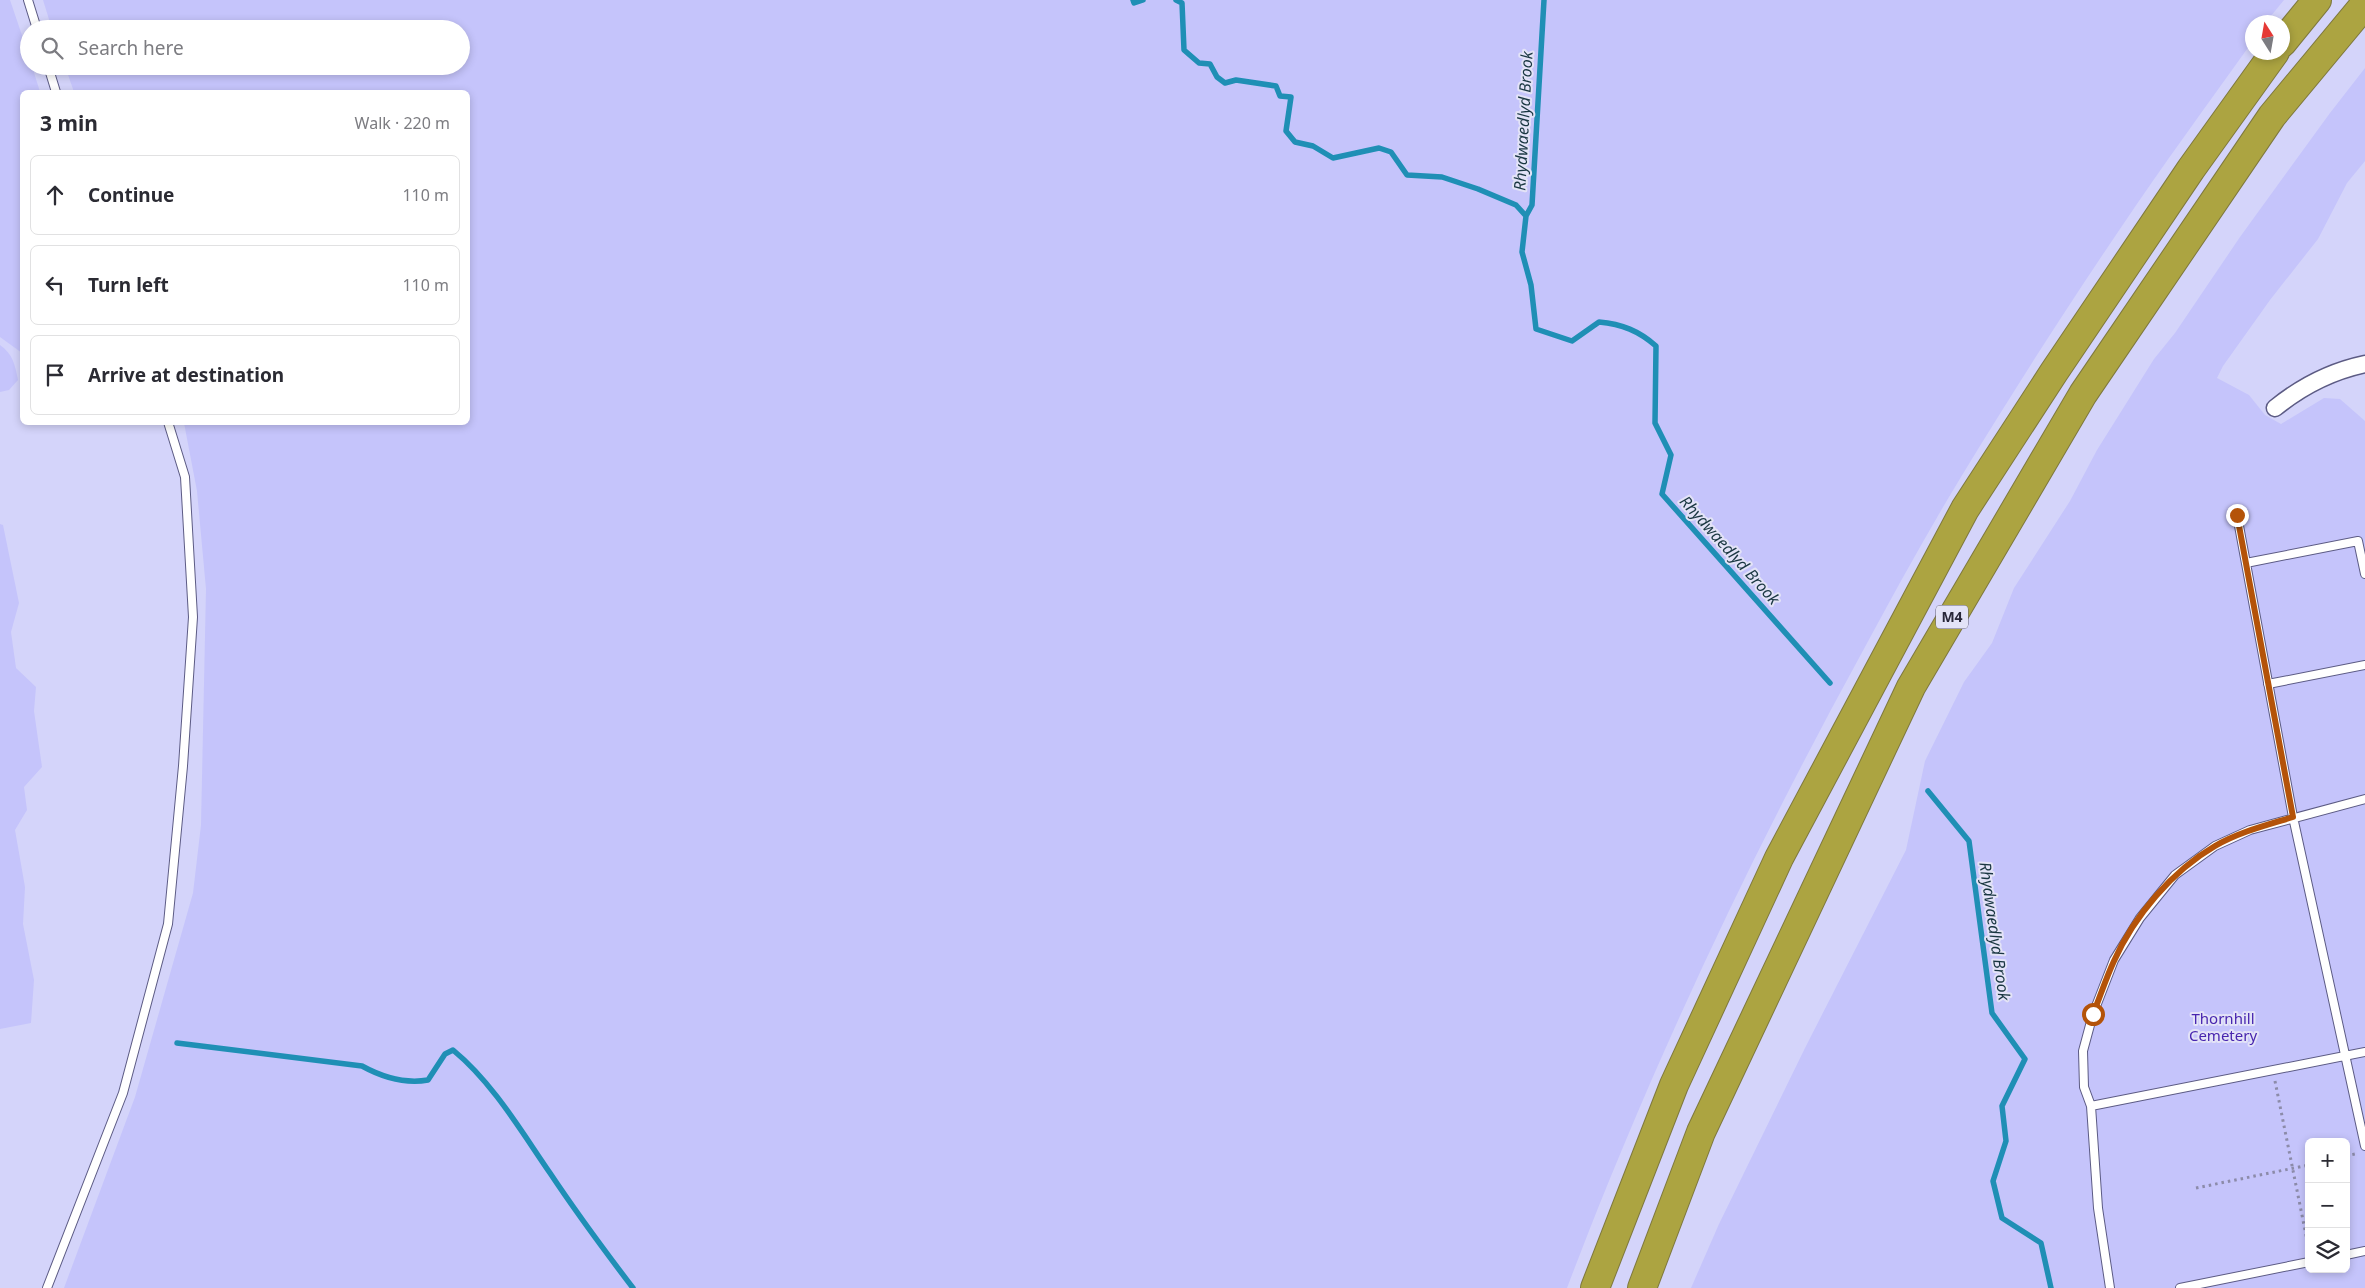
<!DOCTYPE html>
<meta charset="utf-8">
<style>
body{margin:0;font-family:"Noto Sans",sans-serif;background:#f7f7f7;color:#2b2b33}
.controls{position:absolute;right:15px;bottom:15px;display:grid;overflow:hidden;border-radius:8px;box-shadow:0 2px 8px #0003}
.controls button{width:45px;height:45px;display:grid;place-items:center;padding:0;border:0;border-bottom:1px solid #e1e1e2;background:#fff;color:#2b2b33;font:25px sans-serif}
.compass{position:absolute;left:2245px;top:15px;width:45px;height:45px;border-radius:50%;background:#fff;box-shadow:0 2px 8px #0003;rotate:349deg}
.stop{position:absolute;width:15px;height:15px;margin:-11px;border:4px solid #b45309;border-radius:50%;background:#fff}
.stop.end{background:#b45309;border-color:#fff;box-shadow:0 1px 5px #0008}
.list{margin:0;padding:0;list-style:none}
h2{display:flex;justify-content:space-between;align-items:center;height:65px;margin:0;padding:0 20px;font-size:21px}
h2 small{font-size:16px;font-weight:400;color:#7c7c81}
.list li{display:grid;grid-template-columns:32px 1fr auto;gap:15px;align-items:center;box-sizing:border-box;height:80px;margin:0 10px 10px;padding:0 10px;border:1px solid #e1e1e2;border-radius:8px}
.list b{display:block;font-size:19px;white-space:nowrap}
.list em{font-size:16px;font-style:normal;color:#7c7c81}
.icon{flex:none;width:28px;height:28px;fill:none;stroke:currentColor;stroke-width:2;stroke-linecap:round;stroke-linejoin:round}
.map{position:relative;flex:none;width:2365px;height:1288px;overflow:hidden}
.search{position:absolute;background:#fff;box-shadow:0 2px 8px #0003;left:20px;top:20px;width:450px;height:55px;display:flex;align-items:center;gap:12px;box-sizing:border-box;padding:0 18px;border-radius:28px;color:#7c7c81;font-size:19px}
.panel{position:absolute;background:#fff;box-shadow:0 2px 8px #0003;left:20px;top:90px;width:450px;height:335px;border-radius:8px}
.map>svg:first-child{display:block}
.green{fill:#c5c4fb;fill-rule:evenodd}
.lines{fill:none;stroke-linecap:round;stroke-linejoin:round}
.stream{stroke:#1f8fb5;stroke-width:5.5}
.service-casing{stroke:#5c5b84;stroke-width:10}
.minor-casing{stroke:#5c5b84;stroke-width:19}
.motorway-casing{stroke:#7e783e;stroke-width:30}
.path{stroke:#8c8ba9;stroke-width:3;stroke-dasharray:2.5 4;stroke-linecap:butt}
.service{stroke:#fff;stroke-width:8}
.minor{stroke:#fff;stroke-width:16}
.motorway{stroke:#aca441;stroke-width:28}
.route{stroke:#b45309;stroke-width:6}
.labels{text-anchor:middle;stroke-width:4;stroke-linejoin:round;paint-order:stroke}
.shield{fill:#e3e3f7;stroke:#605f72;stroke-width:1}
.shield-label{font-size:14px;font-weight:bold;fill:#282739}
.park-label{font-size:15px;fill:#4826af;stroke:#e3e3f7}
.water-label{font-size:16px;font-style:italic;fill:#193641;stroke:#e3e3f7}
</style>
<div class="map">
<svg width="2365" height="1288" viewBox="0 0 2365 1288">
<rect width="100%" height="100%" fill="#d4d4fa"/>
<path class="green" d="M0 0H10L29 56V66H32L40 92H22V353L0 337Z
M43 0H2284L2266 22H2252V42C2208 104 2162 166 2120 229 2065 310 2012 393 1961 477 1925 536 1892 597 1859 658 1748 861 1649 1071 1567 1288H64L135 1097 193 893 201 825 206 589 197 491 184 423 468 422V92H74L65 66H461V29H52Z
M2365 68V161L2347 183 2318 239 2270 300 2223 366 2217 378 2249 395 2265 415 2281 424 2324 398 2340 399 2365 421V1288H1691L1719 1224 1805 1048 1906 850 1925 761 1964 682 1992 643 2014 588 2070 501 2097 450 2154 359 2175 333 2240 237 2330 113ZM2309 1142H2346V1269H2309Z
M0 345C13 354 15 365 18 380L9 390 0 392Z
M0 524 3 525 19 603 11 632 16 668 36 687 34 711 42 767 24 787 27 810 15 830 25 887 23 924 34 980 31 1023 0 1029Z"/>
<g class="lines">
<path class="stream" d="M1133 0 1134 3 1143 0
M1176 0 1182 3 1184 50 1199 63 1210 64 1217 77 1225 83 1236 80 1276 86 1280 96 1291 97 1286 131 1295 142 1313 146 1333 158 1379 148 1391 152 1407 175 1442 177 1478 189 1516 205 1526 216
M1544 0 1532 205 1526 216 1522 252 1531 285 1536 329 1572 341 1599 322C1622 324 1639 331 1656 346L1655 423 1671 455 1662 494 1830 683
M1928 791 1969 841 1992 1013 2025 1059 2002 1106 2006 1141 1993 1181 2002 1218 2041 1243 2051 1288
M177 1043 362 1066C382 1077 405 1084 428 1080L445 1054 453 1050C493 1083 521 1131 550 1173 576 1212 604 1250 633 1288"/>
<defs>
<path id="service" d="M28 0 37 29
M48 66 56 92
M2237 515 2293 817 2365 1146
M2246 563 2358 541 2365 574
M2268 684 2365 665
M2091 1106 2365 1052
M2346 1255 2365 1251
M47 1288 123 1093 168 924 183 766 193 617 185 477 168 422
M2110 1288 2098 1208 2091 1106 2084 1087 2083 1051 2093 1014 2114 960 2140 918 2175 875 2215 846 2250 830 2365 799
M2180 1288 2309 1262"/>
<path id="minor" d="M2275 408C2302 386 2332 371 2365 364"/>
<path id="motorway" d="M2282 43 2317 0
M1595 1288 1674 1085 1779 858 1965 509 2054 372 2191 169 2275 52
M1642 1288 1701 1132 1911 687 2083 394 2272 116 2365 4"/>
</defs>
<use href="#service" class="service-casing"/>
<use href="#minor" class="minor-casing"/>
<use href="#motorway" class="motorway-casing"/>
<path class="path" d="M2275 1081 2309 1250
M2346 1156 2355 1154
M2196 1188 2309 1165"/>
<use href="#service" class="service"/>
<use href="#minor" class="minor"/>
<use href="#motorway" class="motorway"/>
</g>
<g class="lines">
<path class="route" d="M2093 1014C2100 997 2106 978 2114 961 2134 916 2172 871 2215 846 2239 832 2267 825 2293 817L2237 515"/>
</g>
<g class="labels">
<rect class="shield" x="1936" y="605.5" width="32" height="23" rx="4"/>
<g class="shield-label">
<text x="1952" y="622">M4</text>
</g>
<g class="park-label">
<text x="2223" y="1024">Thornhill<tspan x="2223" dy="17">Cemetery</tspan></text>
</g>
<g class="water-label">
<text transform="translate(1523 121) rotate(-87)" y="6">Rhydwaedlyd Brook</text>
<text transform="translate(1730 550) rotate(48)" y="6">Rhydwaedlyd Brook</text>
<text transform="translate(1995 931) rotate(82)" y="6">Rhydwaedlyd Brook</text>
</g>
</g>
</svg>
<div class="controls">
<button>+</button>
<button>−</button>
<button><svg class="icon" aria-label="layers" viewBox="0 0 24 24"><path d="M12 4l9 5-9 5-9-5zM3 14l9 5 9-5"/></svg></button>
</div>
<svg class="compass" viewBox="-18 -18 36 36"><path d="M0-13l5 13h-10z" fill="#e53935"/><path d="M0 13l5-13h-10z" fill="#7c7c81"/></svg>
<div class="stop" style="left:2093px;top:1014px"></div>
<div class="stop end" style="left:2237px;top:515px"></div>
<div class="search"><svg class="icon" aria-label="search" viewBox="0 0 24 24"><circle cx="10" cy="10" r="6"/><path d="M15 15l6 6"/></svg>Search here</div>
<section class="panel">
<h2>3 min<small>Walk · 220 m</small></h2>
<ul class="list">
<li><svg class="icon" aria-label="ahead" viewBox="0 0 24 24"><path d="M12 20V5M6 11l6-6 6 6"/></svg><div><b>Continue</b></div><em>110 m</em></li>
<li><svg class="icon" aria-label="left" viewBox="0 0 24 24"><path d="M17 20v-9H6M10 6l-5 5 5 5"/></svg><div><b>Turn left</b></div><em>110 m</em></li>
<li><svg class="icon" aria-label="arrive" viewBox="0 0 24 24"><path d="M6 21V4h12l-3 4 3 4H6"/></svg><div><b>Arrive at destination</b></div></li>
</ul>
</section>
</div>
